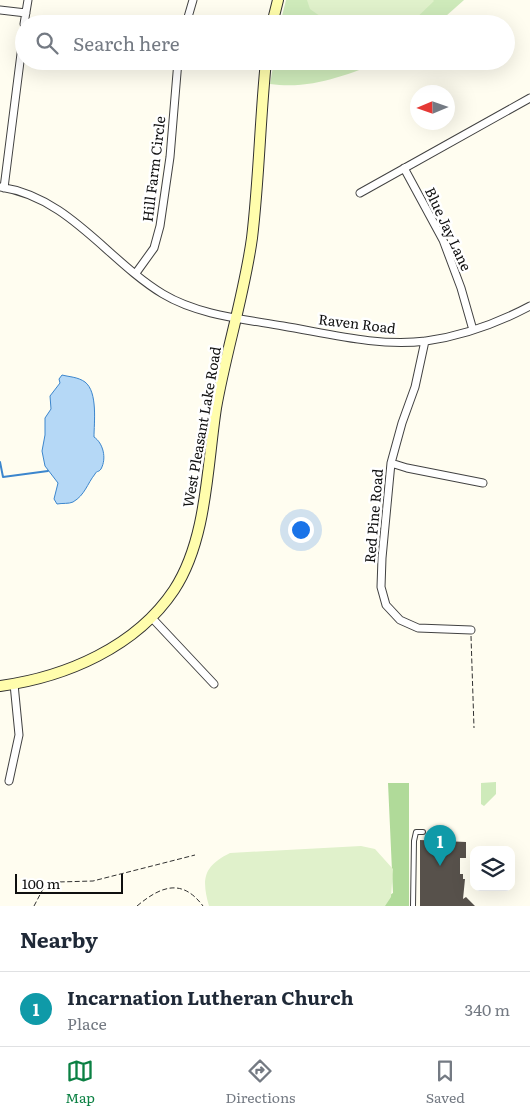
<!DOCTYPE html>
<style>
body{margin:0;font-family:Literata,serif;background:#f2f2f3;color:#1f2937}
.controls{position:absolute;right:15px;bottom:15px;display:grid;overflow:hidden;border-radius:10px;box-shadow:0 5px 20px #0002}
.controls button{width:45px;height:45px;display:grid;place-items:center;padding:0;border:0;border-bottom:1px solid #e0e1e3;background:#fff;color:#1f2937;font:25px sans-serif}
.compass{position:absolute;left:410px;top:85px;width:45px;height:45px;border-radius:50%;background:#fff;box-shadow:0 5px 20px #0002;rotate:268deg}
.scale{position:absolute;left:15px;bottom:12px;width:108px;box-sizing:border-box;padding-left:5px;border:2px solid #0f0f0f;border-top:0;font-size:14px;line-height:18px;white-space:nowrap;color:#0f0f0f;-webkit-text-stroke:4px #fff;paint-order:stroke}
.you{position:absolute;left:300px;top:529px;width:18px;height:18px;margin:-12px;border:4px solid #fff;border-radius:50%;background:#1a73e8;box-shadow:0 0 0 8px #1a73e833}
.badge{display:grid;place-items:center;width:32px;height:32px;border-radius:50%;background:#0b8043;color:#fff;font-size:16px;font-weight:700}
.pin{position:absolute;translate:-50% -41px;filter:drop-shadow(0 1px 2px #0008)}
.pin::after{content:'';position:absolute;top:26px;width:18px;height:15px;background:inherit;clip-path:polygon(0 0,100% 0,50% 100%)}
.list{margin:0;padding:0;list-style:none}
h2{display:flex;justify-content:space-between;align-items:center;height:65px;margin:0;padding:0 20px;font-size:21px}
h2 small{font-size:16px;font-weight:400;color:#747a83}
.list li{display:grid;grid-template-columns:32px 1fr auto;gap:15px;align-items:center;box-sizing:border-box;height:75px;padding:0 20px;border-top:1px solid #e0e1e3}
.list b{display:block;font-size:19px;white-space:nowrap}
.list p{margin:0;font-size:16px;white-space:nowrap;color:#747a83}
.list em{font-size:16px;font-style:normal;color:#747a83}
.icon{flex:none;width:28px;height:28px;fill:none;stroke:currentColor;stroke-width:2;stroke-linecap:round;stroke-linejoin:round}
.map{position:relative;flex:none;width:530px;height:906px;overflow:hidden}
.search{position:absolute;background:#fff;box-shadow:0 5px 20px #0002;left:15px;right:15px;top:15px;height:55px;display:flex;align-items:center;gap:12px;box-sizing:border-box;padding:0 18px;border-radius:28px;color:#747a83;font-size:19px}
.sheet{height:140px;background:#fff}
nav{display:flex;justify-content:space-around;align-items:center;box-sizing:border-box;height:70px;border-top:1px solid #e0e1e3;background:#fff;font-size:14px;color:#747a83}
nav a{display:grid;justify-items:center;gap:2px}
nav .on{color:#0b8043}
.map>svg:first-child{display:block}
.green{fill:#ceeaba}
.forest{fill:#b0da99}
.pitch{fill:#e0f1cb}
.water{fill:#b5d8f6;stroke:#3c86cd}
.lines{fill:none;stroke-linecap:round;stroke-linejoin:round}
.stream{stroke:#3c86cd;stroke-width:2}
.building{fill:#57514b}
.lane-casing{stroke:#424242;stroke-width:6}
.street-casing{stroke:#424242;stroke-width:9}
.secondary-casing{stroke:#313131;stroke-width:12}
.path{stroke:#313131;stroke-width:1;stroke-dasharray:5 2.5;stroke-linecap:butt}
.lane{stroke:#fff;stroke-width:4}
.street{stroke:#fff;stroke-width:7}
.secondary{stroke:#fffdac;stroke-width:10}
.labels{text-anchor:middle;stroke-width:5;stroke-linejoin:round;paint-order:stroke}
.street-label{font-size:14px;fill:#0f0f0f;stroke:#fff}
</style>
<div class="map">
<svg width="530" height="906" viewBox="0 0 530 906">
<rect width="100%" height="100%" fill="#fffdf0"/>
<path class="green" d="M286 0H464L437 24H280Z
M274 61H383C346 75 311 90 270 84Z
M496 782V794L484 806 481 804V783Z"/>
<path class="forest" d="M388 783H409V906H372L393 893Z"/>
<path class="pitch" d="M307 0H433L434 1 410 24H331L310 9Z
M361 846 375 849 393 869 391 897 385 906H209C201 878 204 866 230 853Z"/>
<path class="water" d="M62 375C70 377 78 377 85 382 98 392 94 423 94 437 103 443 107 458 101 469 98 473 97 470 95 474 87 484 85 495 73 502 69 504 62 503 57 504L54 499 58 483 45 466 42 451 45 435V418L51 409 50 396 60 383 59 379Z"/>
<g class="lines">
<path class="stream" d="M0 462 3 477 48 471"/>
</g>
<path class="building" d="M420 840 466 842V858H460V874H463V879H465L463 899 466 897 475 906H420Z"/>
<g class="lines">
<defs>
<path id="lane" d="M413 906 414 841 416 832H423"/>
<path id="street" d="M0 10 26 13
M24 24 28 0
M186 24 193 0
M404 168 443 240 461 288 473 330
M0 187C69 197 107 260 163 294 198 315 243 319 283 326 330 334 379 347 426 341 462 336 498 323 530 306
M4 188 24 30
M360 193 530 98
M136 273 154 248 160 226 170 157 178 61
M425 341 415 387 402 423 391 463 382 558 381 587 386 605 400 620 418 628 471 630
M391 463 407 468 483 483
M152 618 214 684
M9 781 19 735 14 684"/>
<path id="secondary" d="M272 24 278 0
M0 686C66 677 136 647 174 590 207 540 207 467 216 408 226 351 244 296 252 238 259 180 260 120 266 61"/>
</defs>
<use href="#lane" class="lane-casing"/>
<use href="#street" class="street-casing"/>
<use href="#secondary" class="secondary-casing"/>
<path class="path" d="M471 636 474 728
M34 906 43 889 58 882 93 881 195 855
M137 906C161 886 182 878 203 906"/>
<use href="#lane" class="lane"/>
<use href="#street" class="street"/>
<use href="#secondary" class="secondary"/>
</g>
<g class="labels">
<g class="street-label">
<text transform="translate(154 169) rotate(-83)" y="5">Hill Farm Circle</text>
<text transform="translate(448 229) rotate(65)" y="5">Blue Jay Lane</text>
<text transform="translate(357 324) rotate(7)" y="5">Raven Road</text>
<text transform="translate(202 427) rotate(-80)" y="5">West Pleasant Lake Road</text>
<text transform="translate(374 516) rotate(-85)" y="5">Red Pine Road</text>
</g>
</g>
</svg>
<div class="controls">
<button><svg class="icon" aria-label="layers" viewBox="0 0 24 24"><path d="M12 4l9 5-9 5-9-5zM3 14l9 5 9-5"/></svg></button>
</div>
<svg class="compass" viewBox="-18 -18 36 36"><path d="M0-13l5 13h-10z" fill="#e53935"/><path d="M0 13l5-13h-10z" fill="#747a83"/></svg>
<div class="scale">100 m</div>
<div class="you"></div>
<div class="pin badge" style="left:440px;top:866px;background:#0f9aa8">1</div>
<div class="search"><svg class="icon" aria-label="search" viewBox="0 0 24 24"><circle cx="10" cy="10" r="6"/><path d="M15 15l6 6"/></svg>Search here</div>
</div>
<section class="sheet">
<h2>Nearby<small></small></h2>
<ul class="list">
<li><span class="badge" style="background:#0f9aa8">1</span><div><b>Incarnation Lutheran Church</b><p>Place</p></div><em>340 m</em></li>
</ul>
</section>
<nav>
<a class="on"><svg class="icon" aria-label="map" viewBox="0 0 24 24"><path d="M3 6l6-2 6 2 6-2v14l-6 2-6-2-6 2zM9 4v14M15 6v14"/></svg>Map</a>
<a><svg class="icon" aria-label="directions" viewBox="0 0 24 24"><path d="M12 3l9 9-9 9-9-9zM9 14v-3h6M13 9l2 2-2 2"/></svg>Directions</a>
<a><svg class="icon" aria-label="saved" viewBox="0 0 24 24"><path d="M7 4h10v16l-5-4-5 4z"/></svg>Saved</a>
</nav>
